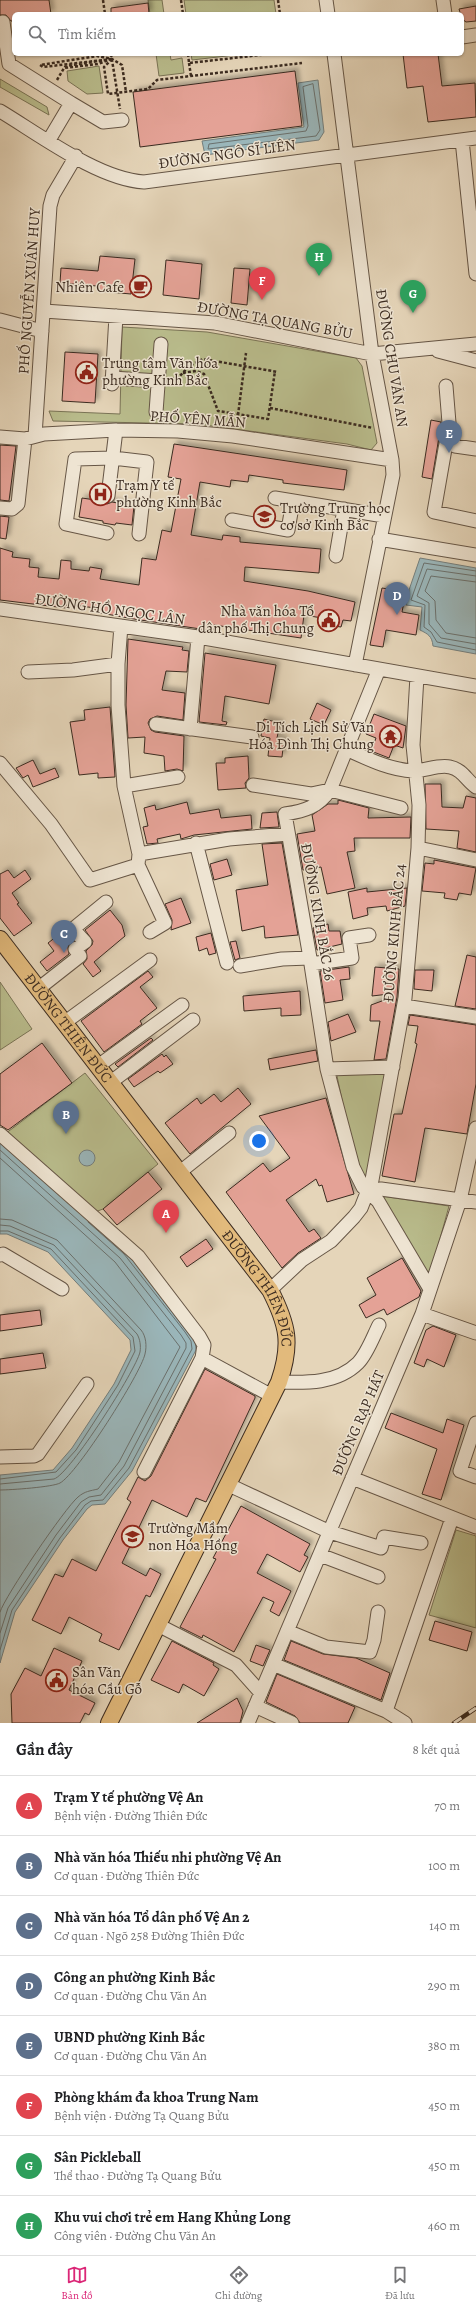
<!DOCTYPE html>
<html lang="vi">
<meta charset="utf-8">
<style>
body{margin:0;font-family:Alegreya,serif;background:#f2f2f2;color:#202124}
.you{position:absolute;left:259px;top:1141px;width:14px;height:14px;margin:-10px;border:3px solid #fff;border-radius:50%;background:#1a73e8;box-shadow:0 0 0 6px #1a73e833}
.badge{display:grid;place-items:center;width:26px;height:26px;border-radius:50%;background:#db2777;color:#fff;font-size:13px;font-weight:700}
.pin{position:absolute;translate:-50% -33px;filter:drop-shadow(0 1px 2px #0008)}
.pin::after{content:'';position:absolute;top:21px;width:14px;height:12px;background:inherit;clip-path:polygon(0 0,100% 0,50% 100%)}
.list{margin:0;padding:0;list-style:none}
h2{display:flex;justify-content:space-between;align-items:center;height:52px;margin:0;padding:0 16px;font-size:17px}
h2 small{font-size:13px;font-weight:400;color:#757577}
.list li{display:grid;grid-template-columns:26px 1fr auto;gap:12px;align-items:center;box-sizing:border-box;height:60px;padding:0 16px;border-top:1px solid #e0e0e0}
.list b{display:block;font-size:15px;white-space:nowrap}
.list p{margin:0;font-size:13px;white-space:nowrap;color:#757577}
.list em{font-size:13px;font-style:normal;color:#757577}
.icon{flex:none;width:22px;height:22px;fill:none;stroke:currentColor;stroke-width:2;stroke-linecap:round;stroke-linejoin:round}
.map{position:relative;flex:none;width:476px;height:1723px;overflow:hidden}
.search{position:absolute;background:#fff;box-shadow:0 1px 3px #0004;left:12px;right:12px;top:12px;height:44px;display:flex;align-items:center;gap:10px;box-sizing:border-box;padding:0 14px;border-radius:6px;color:#757577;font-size:15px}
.sheet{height:532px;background:#fff}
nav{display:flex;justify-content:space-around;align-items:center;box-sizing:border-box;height:56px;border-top:1px solid #e0e0e0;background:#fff;font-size:11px;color:#757577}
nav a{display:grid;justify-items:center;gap:2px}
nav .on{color:#db2777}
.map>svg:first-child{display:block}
.green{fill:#b9bc8c;stroke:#7a7456}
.water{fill:#9ab6ba;stroke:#747e7c}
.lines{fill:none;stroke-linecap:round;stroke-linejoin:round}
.shore{stroke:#6a706d;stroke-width:1}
.building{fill:#e4a296;stroke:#3b2b20;filter:url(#shadow)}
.minor-casing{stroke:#665646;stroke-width:15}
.major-casing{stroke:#3b2b20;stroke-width:18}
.path{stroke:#3b2b20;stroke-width:2.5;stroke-dasharray:3 2;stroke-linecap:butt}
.minor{stroke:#eee4d2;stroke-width:13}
.major{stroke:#e2ba7c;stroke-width:16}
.rail-casing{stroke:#3b2b20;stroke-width:4.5}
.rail{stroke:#eee4d2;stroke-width:3;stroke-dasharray:9;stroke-linecap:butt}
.labels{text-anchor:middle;stroke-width:3;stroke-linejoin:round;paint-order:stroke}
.street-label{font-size:15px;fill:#3b2b20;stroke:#eee4d2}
.poi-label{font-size:15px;fill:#3b2b20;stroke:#eee4d2;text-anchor:start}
</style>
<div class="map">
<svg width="476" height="1723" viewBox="0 0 476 1723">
<defs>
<filter id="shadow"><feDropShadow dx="3.5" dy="-3.5" stdDeviation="2" flood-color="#0004"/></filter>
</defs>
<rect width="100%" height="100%" fill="#e5d5b9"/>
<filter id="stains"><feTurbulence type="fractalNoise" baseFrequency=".005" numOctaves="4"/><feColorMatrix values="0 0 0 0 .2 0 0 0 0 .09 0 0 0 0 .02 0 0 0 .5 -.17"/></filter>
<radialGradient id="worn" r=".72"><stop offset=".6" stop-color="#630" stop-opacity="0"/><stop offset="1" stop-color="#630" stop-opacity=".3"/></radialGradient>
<path class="green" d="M148 0H162L164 14H150Z
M184 0H274L276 14H186Z
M156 54H170L171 60 182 58 184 73 159 76Z
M191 54H244L192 60Z
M99 66 103 93 87 94 68 81 67 71Z
M0 79 47 107 49 115 0 87Z
M122 327 207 332 356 358 362 366 377 443 371 450 347 444 197 424 53 421 49 411 120 414Z
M0 982 32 1029 0 1050Z
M387 1072 367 1178H364L357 1172 337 1076 338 1075Z
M85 1073 158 1164 103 1209 95 1212 5 1134Z
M381 1196 449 1206 429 1279Z
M456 1530 476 1536V1628L429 1615Z"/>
<path class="water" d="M318 80 324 132 319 140 205 155 202 141 304 127 298 83Z
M420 558 476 568V654L433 646C432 636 428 634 420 630L422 607 406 605 409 590Z
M0 1138 126 1251 195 1340 196 1350 132 1471 105 1504 92 1505 87 1509 63 1540 15 1612 0 1663V1475L53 1470 72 1448 114 1384 131 1350 130 1340 48 1252 7 1234H0Z
M79 1158a8 8 0 1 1 16 0a8 8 0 1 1-16 0Z"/>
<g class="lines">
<path class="shore" d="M313 84 320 130 316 136 208 149 209 144 306 131 308 126 303 87Z
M476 571 424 563 411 600 425 605 424 627 431 632 437 642 476 650
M476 576 427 569 417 596 429 603V624L441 638 476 644
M476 582 431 576 425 591 435 601 436 620 446 633 476 638
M0 1150 120 1258 181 1335 186 1343V1348L124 1466 101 1495 89 1497 81 1502 56 1535 8 1608 0 1633
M0 1158 115 1262 180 1347 119 1462 98 1489C90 1491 85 1491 78 1497 65 1508 5 1596 0 1612
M0 1219 12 1220 57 1240 141 1330C146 1336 147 1346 145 1354 141 1373 77 1474 60 1483 53 1487 11 1490 0 1490
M0 1225 10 1226 54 1245 137 1334C140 1339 141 1346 140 1352 136 1370 70 1474 54 1479L0 1484
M0 1231H8L51 1249 133 1337 135 1351 118 1385 76 1450 56 1472 0 1479
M0 1650 12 1610 60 1538 85 1505 91 1501 103 1500 129 1468 192 1349 191 1341 185 1332 124 1254 88 1222"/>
</g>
<path class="building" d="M0 0H49L51 14H14V21H11L6 15H0Z
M148 3 149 14H111V8Z
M476 6V21L466 22 462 19 459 9Z
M403 54H438L442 86 475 83 476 117 428 122 423 86 407 88Z
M295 71 302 126 140 147 133 92Z
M100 256 135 259 131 294 97 291V286L60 283 61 268 98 271Z
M166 260 202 264 199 299 163 295Z
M234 268 250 269 247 305 231 303Z
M65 352 98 354 95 403 62 401Z
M431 420 441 422V425L432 479 422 477Z
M174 444 347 470 344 490 283 483V480L249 475 248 482 231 480 230 487 200 482 191 535 222 540 223 535 240 537V542L321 549 319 573 245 567 244 581 308 591 355 602 351 621 343 620 341 627 327 625 328 619 304 615 301 638 214 625V631L134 619 95 612V608L67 604 66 608 0 600V548L13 552 12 557 30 559 29 567 39 568 38 577 59 579 61 560 71 561V569L89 571 90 567 102 569 100 579 139 585 142 558 156 560 162 530 171 532 181 479 168 477Z
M0 445 16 446 9 501 0 500Z
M82 498 102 501 107 504 112 502 134 506 132 525 116 523 115 525 103 523V521L79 517Z
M0 516 9 517 6 539 0 538Z
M382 588 406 592 402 612 419 615 416 635 386 630 383 647 370 645Z
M128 639 183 647 182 650 189 651 187 672 166 671 162 690 185 693 183 720 157 716 150 719 148 723 151 730 155 732 184 736 183 771 177 769 165 771 164 756 144 753 145 737 128 738 126 705Z
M205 653 276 665 269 704 225 696 222 721 227 722 226 725 199 722Z
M317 703 331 710 324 725 310 719Z
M110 707 115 777 98 778V773L79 775 70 722 85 720 84 710Z
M374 714 406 726 403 748 394 745 389 758 371 751 376 738 366 734Z
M264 719 280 723 277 738 284 739 282 757 268 756 270 738 261 736Z
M248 756 249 778 245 783 246 788 218 790 216 763H225V758Z
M33 760 40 774 55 768 59 777 33 787 28 775 23 778 16 768Z
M425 784H441L442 807 463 808 466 796 476 798V852L457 848 459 831 426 829Z
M338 800 369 808 368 818 411 817 410 838H354L355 851 347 852 355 888 327 894 321 867 303 870 297 834 315 831 312 815 328 804H338Z
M187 802 190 814 219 809 221 818 251 815 252 829 194 835 181 839 180 834 157 839 158 843 147 844 143 827 148 826 144 808 155 805 156 810Z
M277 812 279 827 260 828 262 813Z
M282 843 298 935 265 938 264 926 242 931 236 890 268 885 262 844Z
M227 859 232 875 214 880 210 864Z
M434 860 476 868 471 895 459 893 457 900 444 898 445 893 422 891 425 863 434 864Z
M8 870 14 878 25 870 31 879 12 893 19 903 17 904 32 923 14 936 0 918V874Z
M367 888V892L407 888 405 906 387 911 386 906 367 908 368 915 353 919 348 892Z
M181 898 191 923 171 930 172 920 165 904Z
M110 910 122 925 125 936 94 962 101 971 93 977 83 964 87 959 86 951 92 945 93 941 85 930Z
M328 924 329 931H340L342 944 317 950 313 928Z
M61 933 64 937 67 935 73 941 68 946 69 954 47 971 40 962 54 951 48 943Z
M211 933 216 953 209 955 207 948 199 951 196 937Z
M236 941 240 958 235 960 230 942Z
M467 955 476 957V1009L455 1006Z
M349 967 350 979 340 980 343 1000 325 1003 320 971Z
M375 967 399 969 397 997 386 1059 374 1060 380 1021H370L371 1005 390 998 389 994 372 996Z
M415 970H434L432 991 414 989Z
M148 971 153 977 140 987 157 1008 140 1021 142 1024 104 1052 81 1021Z
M300 991 301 1015 281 1016V1008L244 1011 243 996Z
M348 1014 356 1032 331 1041 328 1022Z
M410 1015 476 1025V1084L467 1134 425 1128 415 1182 382 1176 394 1114H402L417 1044 415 1043 418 1026 408 1025Z
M151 1038 153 1040 118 1067 115 1064Z
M42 1043 72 1083 8 1130 0 1125V1074Z
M316 1050 318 1061 270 1070 268 1059Z
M162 1054 164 1057 166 1055 173 1064 160 1073 158 1071 134 1087 128 1079Z
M238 1088 251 1104 190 1154 165 1123 197 1098 201 1104 214 1094 221 1102Z
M326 1098 354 1194 327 1202 322 1185 319 1186 316 1179 286 1200 309 1232 314 1229 321 1238 298 1253 282 1268 226 1192 263 1163 270 1172 290 1158 259 1116Z
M148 1172 162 1189 117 1225 103 1209Z
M206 1239 213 1249 187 1267 180 1257Z
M402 1258 421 1291 419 1297 387 1315 384 1309 366 1318 359 1305 376 1295 367 1278Z
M40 1310 42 1325 0 1331V1315Z
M433 1326 456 1335 444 1367 427 1359 424 1367 414 1363 426 1330Z
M43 1353 46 1368 0 1374V1359Z
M205 1369 255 1396V1398L206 1502 196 1498 187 1517 152 1500 122 1563 146 1576 150 1568 161 1574 150 1597 146 1595 119 1650 99 1641 102 1634 69 1617 61 1634 32 1620 55 1574 63 1577 72 1559 96 1571 131 1502 127 1499 138 1477 145 1481 151 1476Z
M391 1413 443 1433 447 1419 464 1425 441 1500 422 1494 437 1449 385 1428Z
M241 1506 310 1544 304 1555 308 1557 300 1572 267 1554 257 1573 291 1591 279 1616 270 1611 274 1602 263 1597 234 1652 203 1635 202 1638 180 1627 216 1559 213 1558Z
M435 1621 472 1632 467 1651 429 1640Z
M172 1641 214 1663 213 1665 219 1669 204 1696 183 1684 179 1693 151 1680Z
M291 1641 323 1654 356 1658 390 1673 381 1700 284 1660Z
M256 1645 270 1650 263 1666 250 1661Z
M54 1648 82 1661 69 1690 95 1703 89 1715 85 1713 80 1723H12L11 1694 25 1668 41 1676Z
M277 1674 355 1707 348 1723H300L295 1716 266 1702Z
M237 1698 243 1711 240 1723H197Z"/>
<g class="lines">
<defs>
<path id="minor" d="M326 0 328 14
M443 0 445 14
M3 22 9 64 71 103
M462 37 476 35
M334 54 372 354 392 460 393 475 355 665
M0 111C40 135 98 179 144 182L476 138
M49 140 71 103 103 122 122 120
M462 140 476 274
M44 311 215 323 372 354 476 344
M0 320 42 331
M438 351 476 361
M112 378 159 381
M112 384 116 316
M446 386 450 435 455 446 476 449
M156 412 161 344
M449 426 434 512 476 521
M35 436 50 206 53 195 76 156
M0 437 25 439 44 434 116 430 178 431 233 436 392 460
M108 496 116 430
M275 498 384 516
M0 508 12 509 18 504 25 439
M232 520 288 530 293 501
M107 533 66 524 75 459 113 458 147 462 139 534
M379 539 476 555
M336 556 344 509
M0 609 198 637 476 686
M121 626 118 664V705L124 786 139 854
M379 669 330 790C318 807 305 811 285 814L310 958 327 1069 353 1167 363 1187 378 1201 430 1289
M28 672 73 670 118 664
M156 724 252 737
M190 729 198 637
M346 749C368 759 390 770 413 771 425 771 439 764 450 767 463 770 466 780 476 787
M0 763 51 824 90 880 138 865 139 854 229 839 288 834
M253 785 311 794 330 790 401 808
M124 786 178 777
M196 843 227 963
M418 848 476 860
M138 865 165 923 150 932
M311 964 352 958 349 938 369 935
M240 966 282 959 310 958
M38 989 80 956 75 949 85 942 73 929 106 902
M404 1006 476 1017
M64 1023 150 960
M98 1066 182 1005
M327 1069 393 1067
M111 1082 193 1020
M0 1134 138 1256 199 1336 204 1345 202 1358
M180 1172 229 1133
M369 1191 381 1189 476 1202
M0 1255 3 1254 62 1289
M270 1290 302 1260 331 1241 354 1217 361 1208 372 1180 405 998 418 848 419 805 413 745 417 676
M422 1314 476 1333
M279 1382C306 1383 337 1384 358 1363 367 1354 373 1337 379 1325
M476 1423 460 1471 476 1477
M0 1457 34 1456 38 1454 87 1384
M144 1472 202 1358 272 1396
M352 1478 476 1527
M229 1485 330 1532 381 1548 384 1537 421 1543
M320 1555 378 1577
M158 1625 236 1665 261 1693
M287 1631 326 1647 370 1652 374 1640 378 1612
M273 1664 386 1711
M255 1706 292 1723
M248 1723 422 1314 460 1200 476 1128
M405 1723 386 1711 452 1518"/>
<g id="major">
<path id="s1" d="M0 939 270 1290C288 1325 292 1344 279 1382L109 1723"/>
</g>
</defs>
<use href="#minor" class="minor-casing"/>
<use href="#major" class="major-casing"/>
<path class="path" d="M103 0 105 14
M181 0 183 14
M278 0 280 14
M111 54 120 109
M188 54 189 63 269 54
M112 59 104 67 108 94 148 89 157 80 302 63
M112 59 43 67 40 65 97 56 112 59 122 65 126 92
M112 59 98 64 64 68 66 66Z
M189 63 191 76
M57 80 64 68
M183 373 196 371 204 374 218 411 268 419 275 371
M171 379 179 377 189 366 203 359 278 372
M270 408 373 428
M238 415 246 353"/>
<use href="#minor" class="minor"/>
<use href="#major" class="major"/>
<defs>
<path id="rail" d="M454 1723 476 1708"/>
</defs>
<use href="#rail" class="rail-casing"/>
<use href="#rail" class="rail"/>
</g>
<defs>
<symbol id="cafe-ring" viewBox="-11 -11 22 22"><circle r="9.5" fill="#eee4d2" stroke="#8f2418" stroke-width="1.5"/><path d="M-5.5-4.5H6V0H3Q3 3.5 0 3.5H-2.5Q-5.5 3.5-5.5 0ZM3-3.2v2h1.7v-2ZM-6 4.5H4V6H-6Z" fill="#8f2418"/></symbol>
<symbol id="civic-ring" viewBox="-11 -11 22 22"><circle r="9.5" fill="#eee4d2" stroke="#8f2418" stroke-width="1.5"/><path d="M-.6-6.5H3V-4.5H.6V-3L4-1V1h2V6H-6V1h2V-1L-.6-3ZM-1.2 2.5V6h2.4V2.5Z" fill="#8f2418"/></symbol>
<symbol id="hospital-ring" viewBox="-11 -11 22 22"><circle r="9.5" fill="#eee4d2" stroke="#8f2418" stroke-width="1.5"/><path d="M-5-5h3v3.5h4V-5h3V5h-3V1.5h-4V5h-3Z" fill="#8f2418"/></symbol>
<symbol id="school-ring" viewBox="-11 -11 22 22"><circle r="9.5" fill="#eee4d2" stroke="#8f2418" stroke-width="1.5"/><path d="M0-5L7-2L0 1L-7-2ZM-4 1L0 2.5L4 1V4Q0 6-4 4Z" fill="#8f2418"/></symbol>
<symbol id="temple-ring" viewBox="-11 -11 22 22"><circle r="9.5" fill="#eee4d2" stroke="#8f2418" stroke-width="1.5"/><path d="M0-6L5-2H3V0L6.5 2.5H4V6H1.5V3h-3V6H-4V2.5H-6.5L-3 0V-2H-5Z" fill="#8f2418"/></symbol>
</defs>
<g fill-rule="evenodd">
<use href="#cafe-ring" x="128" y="274" width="25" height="25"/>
<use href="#civic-ring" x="74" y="360" width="25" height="25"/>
<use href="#hospital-ring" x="88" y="482" width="25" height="25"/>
<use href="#school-ring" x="252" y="504" width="25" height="25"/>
<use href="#civic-ring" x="316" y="608" width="25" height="25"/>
<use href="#temple-ring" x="378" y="724" width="25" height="25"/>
<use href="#school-ring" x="120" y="1524" width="25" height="25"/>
<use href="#civic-ring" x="44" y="1668" width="25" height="25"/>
</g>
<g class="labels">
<g class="street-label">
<text transform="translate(227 154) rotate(-8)" y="5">ĐƯỜNG NGÔ SĨ LIÊN</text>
<text transform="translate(29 291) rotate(-86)" y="5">PHỐ NGUYỄN XUÂN HUY</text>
<text transform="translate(275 320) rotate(10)" y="5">ĐƯỜNG TẠ QUANG BỬU</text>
<text transform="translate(392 358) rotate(81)" y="5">ĐƯỜNG CHU VĂN AN</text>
<text transform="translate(198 419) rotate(4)" y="5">PHỐ YÊN MẪN</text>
<text transform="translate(110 609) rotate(8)" y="5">ĐƯỜNG HỒ NGỌC LÂN</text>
<text transform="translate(318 912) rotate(80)" y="5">ĐƯỜNG KINH BẮC 26</text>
<text transform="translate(394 933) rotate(-85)" y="5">ĐƯỜNG KINH BẮC 24</text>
<text dy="5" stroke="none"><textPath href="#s1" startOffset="112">ĐƯỜNG THIÊN ĐỨC</textPath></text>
<text dy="5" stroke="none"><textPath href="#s1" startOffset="436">ĐƯỜNG THIÊN ĐỨC</textPath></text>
<text transform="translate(358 1423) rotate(-67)" y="5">ĐƯỜNG RẠP HÁT</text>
</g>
<g class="poi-label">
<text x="124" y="292" text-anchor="end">Nhiên Cafe</text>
<text x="102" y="368">Trung tâm Văn hóa<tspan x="102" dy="17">phường Kinh Bắc</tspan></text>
<text x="116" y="490">Trạm Y tế<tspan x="116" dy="17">phường Kinh Bắc</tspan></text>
<text x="280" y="513">Trường Trung học<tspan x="280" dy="17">cơ sở Kinh Bắc</tspan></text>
<text x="314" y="616" text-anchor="end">Nhà văn hóa Tổ<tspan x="314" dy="17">dân phố Thị Chung</tspan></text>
<text x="374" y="732" text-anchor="end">Di Tích Lịch Sử Văn<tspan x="374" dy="17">Hóa Đình Thị Chung</tspan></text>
<text x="148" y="1533">Trường Mầm<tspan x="148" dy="17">non Hoa Hồng</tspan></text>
<text x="72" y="1677">Sân Văn<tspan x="72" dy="17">hóa Cầu Gỗ</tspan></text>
</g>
</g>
<rect width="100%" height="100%" filter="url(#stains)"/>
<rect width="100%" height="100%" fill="url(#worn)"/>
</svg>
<div class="you"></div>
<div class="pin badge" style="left:166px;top:1233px;background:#e0444e">A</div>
<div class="pin badge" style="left:66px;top:1134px;background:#5c6f8a">B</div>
<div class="pin badge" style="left:64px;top:953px;background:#5c6f8a">C</div>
<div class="pin badge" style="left:397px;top:615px;background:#5c6f8a">D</div>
<div class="pin badge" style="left:449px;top:453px;background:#5c6f8a">E</div>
<div class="pin badge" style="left:262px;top:300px;background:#e0444e">F</div>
<div class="pin badge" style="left:413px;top:313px;background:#2e9e5b">G</div>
<div class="pin badge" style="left:319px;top:276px;background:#2e9e5b">H</div>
<div class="search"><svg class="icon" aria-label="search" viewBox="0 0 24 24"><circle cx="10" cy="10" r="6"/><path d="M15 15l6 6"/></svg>Tìm kiếm</div>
</div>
<section class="sheet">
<h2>Gần đây<small>8 kết quả</small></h2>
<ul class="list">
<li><span class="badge" style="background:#e0444e">A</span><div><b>Trạm Y tế phường Vệ An</b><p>Bệnh viện · Đường Thiên Đức</p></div><em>70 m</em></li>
<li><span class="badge" style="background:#5c6f8a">B</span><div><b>Nhà văn hóa Thiếu nhi phường Vệ An</b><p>Cơ quan · Đường Thiên Đức</p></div><em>100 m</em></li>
<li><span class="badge" style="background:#5c6f8a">C</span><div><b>Nhà văn hóa Tổ dân phố Vệ An 2</b><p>Cơ quan · Ngõ 258 Đường Thiên Đức</p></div><em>140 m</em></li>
<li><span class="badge" style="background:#5c6f8a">D</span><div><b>Công an phường Kinh Bắc</b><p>Cơ quan · Đường Chu Văn An</p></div><em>290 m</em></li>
<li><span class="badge" style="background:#5c6f8a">E</span><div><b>UBND phường Kinh Bắc</b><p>Cơ quan · Đường Chu Văn An</p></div><em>380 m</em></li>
<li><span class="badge" style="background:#e0444e">F</span><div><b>Phòng khám đa khoa Trung Nam</b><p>Bệnh viện · Đường Tạ Quang Bửu</p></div><em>450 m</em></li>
<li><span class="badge" style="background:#2e9e5b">G</span><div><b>Sân Pickleball</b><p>Thể thao · Đường Tạ Quang Bửu</p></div><em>450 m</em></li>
<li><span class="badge" style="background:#2e9e5b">H</span><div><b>Khu vui chơi trẻ em Hang Khủng Long</b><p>Công viên · Đường Chu Văn An</p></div><em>460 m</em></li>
</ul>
</section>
<nav>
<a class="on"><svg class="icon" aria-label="map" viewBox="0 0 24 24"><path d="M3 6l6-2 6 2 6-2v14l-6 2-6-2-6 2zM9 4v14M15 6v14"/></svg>Bản đồ</a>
<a><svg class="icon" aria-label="directions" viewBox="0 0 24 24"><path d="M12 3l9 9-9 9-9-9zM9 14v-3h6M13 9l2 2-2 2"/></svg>Chỉ đường</a>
<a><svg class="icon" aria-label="saved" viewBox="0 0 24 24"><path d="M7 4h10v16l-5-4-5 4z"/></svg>Đã lưu</a>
</nav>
